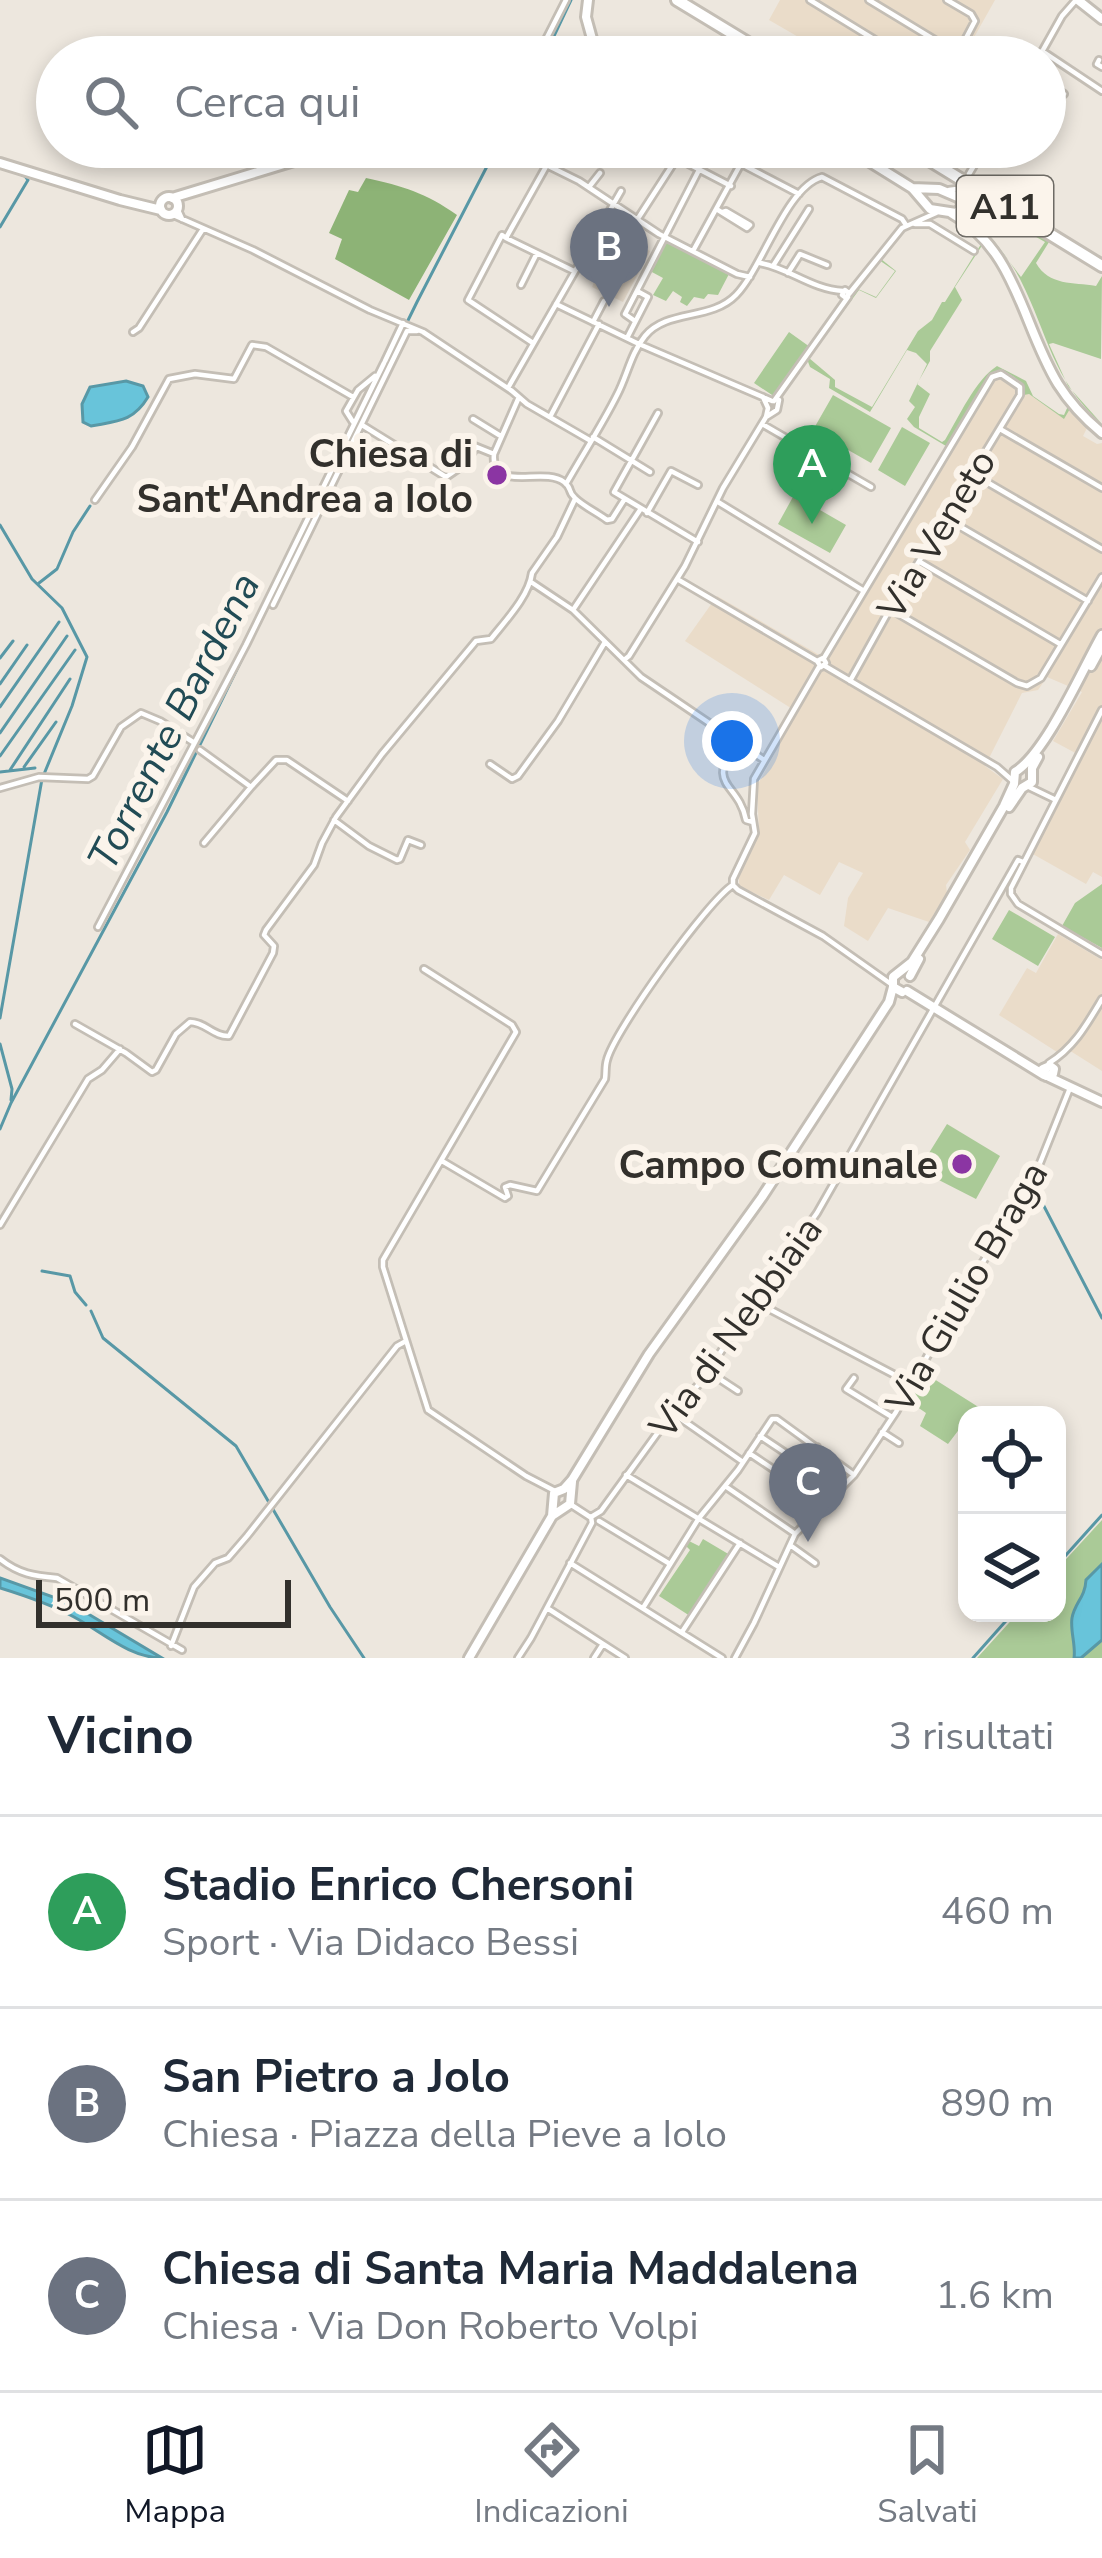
<!DOCTYPE html>
<html lang="it">
<meta charset="utf-8">
<style>
body{margin:0;font-family:"Nunito Sans",sans-serif;background:#f6f6f7;color:#1f2937}
.controls{position:absolute;right:36px;bottom:36px;display:grid;overflow:hidden;border-radius:24px;box-shadow:0 6px 18px #0003}
.controls button{width:108px;height:108px;display:grid;place-items:center;padding:0;border:0;border-bottom:3px solid #e0e1e3;background:#fff;color:#1f2937;font:60px sans-serif}
.scale{position:absolute;left:36px;bottom:30px;width:255px;box-sizing:border-box;padding-left:12px;border:6px solid #32302c;border-top:0;font-size:33px;line-height:42px;white-space:nowrap;color:#32302c;-webkit-text-stroke:9px #fbf4eb;paint-order:stroke}
.you{position:absolute;left:732px;top:741px;width:42px;height:42px;margin:-30px;border:9px solid #fff;border-radius:50%;background:#1a73e8;box-shadow:0 0 0 18px #1a73e833}
.badge{display:grid;place-items:center;width:78px;height:78px;border-radius:50%;background:#111827;color:#fff;font-size:39px;font-weight:700}
.pin{position:absolute;translate:-50% -99px;filter:drop-shadow(0 3px 6px #0008)}
.pin::after{content:'';position:absolute;top:63px;width:42px;height:36px;background:inherit;clip-path:polygon(0 0,100% 0,50% 100%)}
.list{margin:0;padding:0;list-style:none}
h2{display:flex;justify-content:space-between;align-items:center;height:156px;margin:0;padding:0 48px;font-size:51px}
h2 small{font-size:39px;font-weight:400;color:#747a83}
.list li{display:grid;grid-template-columns:78px 1fr auto;gap:36px;align-items:center;box-sizing:border-box;height:192px;padding:0 48px;border-top:3px solid #e0e1e3}
.list b{display:block;font-size:45px;white-space:nowrap}
.list p{margin:0;font-size:39px;white-space:nowrap;color:#747a83}
.list em{font-size:39px;font-style:normal;color:#747a83}
.icon{flex:none;width:66px;height:66px;fill:none;stroke:currentColor;stroke-width:2;stroke-linecap:round;stroke-linejoin:round}
.map{position:relative;flex:none;width:1102px;height:1658px;overflow:hidden}
.search{position:absolute;background:#fff;box-shadow:0 6px 18px #0003;left:36px;right:36px;top:36px;height:132px;display:flex;align-items:center;gap:30px;box-sizing:border-box;padding:0 42px;border-radius:66px;color:#747a83;font-size:45px}
.sheet{height:732px;background:#fff}
nav{display:flex;justify-content:space-around;align-items:center;box-sizing:border-box;height:168px;border-top:3px solid #e0e1e3;background:#fff;font-size:33px;color:#747a83}
nav a{display:grid;justify-items:center;gap:6px}
nav .on{color:#111827}
.map>svg:first-child{display:block}
.built{fill:#e4d9ca}
.industrial{fill:#eadcc9}
.green{fill:#aaca97;fill-rule:evenodd}
.forest{fill:#8db376}
.water{fill:#68c4da;stroke:#5898a6;stroke-width:3}
.lines{fill:none;stroke-linecap:round;stroke-linejoin:round}
.stream{stroke:#5898a6;stroke-width:3}
.street-casing{stroke:#c4beb5;stroke-width:10}
.secondary-casing{stroke:#c4beb5;stroke-width:14}
.highway-casing{stroke:#c4beb5;stroke-width:16}
.street{stroke:#fff;stroke-width:4.5}
.secondary{stroke:#fff;stroke-width:8}
.highway{stroke:#fff;stroke-width:10}
.poi-dot{fill:#8b35a3;stroke:#fbf4eb;stroke-width:4.5}
.labels{text-anchor:middle;stroke-width:12;stroke-linejoin:round;paint-order:stroke}
.shield{fill:#fbf4eb;stroke:#6e6b65;stroke-width:3}
.shield-label{font-size:36px;font-weight:bold;fill:#32302c}
.poi-label{font-size:39px;font-weight:bold;fill:#32302c;stroke:#fbf4eb;text-anchor:end}
.street-label{font-size:39px;fill:#32302c;stroke:#fbf4eb}
.water-label{font-size:42px;font-style:italic;fill:#214b55;stroke:#fbf4eb}
</style>
<div class="map">
<svg width="1102" height="1658" viewBox="0 0 1102 1658">
<rect width="100%" height="100%" fill="#ede7de"/>
<path class="built" d="M618 236 650 251 623 302 592 287 606 255Z"/>
<path class="industrial" d="M780 0H995L963 57H833L769 20Z
M998 370 1019 381 1026 392 1063 418 1070 409 1087 428 1083 436 1097 444 1102 443V877L1093 872 1086 884 1031 853 1081 756 1053 741 1082 692 1047 677 1038 690 1022 693 985 766 1003 779 965 842 970 850 946 885 947 893 929 922 888 908 868 941 844 926 848 898 863 873 839 862 820 895 784 875 769 900 739 886V877L759 832 757 786 797 712 685 641 717 596 821 656 990 374Z
M1058 934 1102 960V1071L1072 1052H1057L999 1015 1027 968 1036 973Z"/>
<path class="green" d="M965 186 1102 269V273L1049 242 1036 263C1049 286 1073 282 1096 286L1102 276 1101 359 1053 343 1049 344 1068 386 1102 424C1051 378 1049 336 1020 279 1011 262 999 247 987 232L1021 277 1045 242 1001 217 997 219 1001 214 965 194Z
M906 229 881 259 896 271 876 298 859 290 809 358 835 380V387L872 407 918 331 932 320 942 302H945L983 241 1012 282 1051 376 1071 407 1064 419 1029 394 1024 395 1025 392C1020 378 1004 367 990 374L946 446 914 427 907 419 915 407 909 401 927 364 916 353 907 350 870 412 829 388 830 379 810 367 807 359 858 289 876 297 895 271 879 260ZM983 244 1011 285 1049 376 1068 406 1064 415 1059 414 1033 396 1026 381 997 366C975 380 959 417 945 440L942 442 919 428V417L930 394 917 384 930 361V351L962 300 955 287Z
M666 241 729 274 718 295 708 294 704 299 694 297 687 306 680 302 682 297 673 291 666 301 653 295 663 278 650 271Z
M789 332 810 347 775 397 754 383Z
M833 395 891 428 871 463 813 430Z
M902 427 930 443 905 486 878 470Z
M794 495 846 525 830 553 778 524Z
M1102 884V948L1062 926 1075 903Z
M1009 910 1055 937 1038 966 992 939Z
M947 1124 1000 1156 976 1199 929 1175 933 1166 924 1161Z
M923 1372 980 1408 975 1415H967V1419L948 1444 920 1426 926 1413 907 1400Z
M1102 1520V1658H977L1018 1613H1057V1569Z
M703 1539 730 1555 690 1616 659 1596 690 1550 686 1546 689 1541 699 1546Z"/>
<path class="forest" d="M366 178C403 186 426 193 457 215L409 300 335 259 342 239 329 233 349 190 358 192Z"/>
<path class="water" d="M126 381 143 386 148 397C133 422 117 421 91 426L83 422 82 404 90 387Z
M1102 1564V1640L1081 1658H1074C1076 1645 1070 1631 1072 1618 1075 1602 1085 1598 1086 1580Z
M0 1578 70 1603 162 1658C130 1658 102 1632 74 1617 50 1604 26 1596 0 1588Z"/>
<g class="lines">
<path class="stream" d="M544 57 571 0
M0 227 28 180 25 176 2 167
M0 525 32 579 62 608 87 657 72 706 42 779 0 1018
M39 583 57 569 73 532 90 506
M0 658 13 641
M0 684 27 645
M0 707 59 622
M0 733 67 636
M0 756 75 650
M24 767 56 722
M10 770 70 679
M0 772 35 768
M0 1044 12 1089 11 1100
M0 1129 11 1103 167 812 417 302 497 147
M1034 1187 1102 1318
M42 1271 70 1276 75 1292 86 1305
M91 1311 103 1338 236 1446 330 1607 364 1658
M1057 1565 1102 1515
M973 1658 1013 1613"/>
<defs>
<path id="street" d="M810 0 903 57
M869 0 958 54
M947 0 971 14 975 21 956 57
M1042 51 1102 91
M537 57 566 0
M1039 57 1062 16 1076 0
M1099 60 1097 64 1102 67
M1045 81 1064 94
M510 147 579 181 659 234 737 274 750 277
M526 147 532 150 534 157
M656 147 731 186
M709 147 799 194
M969 174 985 147
M589 187 600 173
M949 190 957 189 962 184 961 199
M177 208 182 219
M718 210 747 228 750 225 726 211 723 212
M171 214 253 250 370 310 423 332 512 391 527 404 591 441
M637 220 684 147
M915 224H930L974 251
M506 238 574 271
M693 251 750 147
M760 263C789 268 811 289 843 291
M773 266 809 209
M788 273 800 254 827 265
M521 285 537 253
M845 290 849 293 846 298 842 295Z
M849 294 902 228 936 213
M556 304 639 344 772 401
M635 321 625 314 699 170
M593 322 604 301
M133 332 139 328 203 229
M627 338 648 297 637 291
M533 343 468 300 502 235 506 238 557 147
M385 361 403 323
M508 388 621 191
M519 397 494 454C490 494 543 466 564 482 573 489 567 491 575 498 583 506 598 513 607 520L612 519 624 500
M774 401 848 297
M658 413 614 492 698 542
M551 415 599 324
M766 417 777 410 779 400
M473 419 499 435
M353 422 346 411 358 390 375 376
M762 424 871 487
M362 425 446 477 465 464 476 447
M1000 429 1102 488
M593 437 650 472
M462 441 494 454
M973 474 1102 549
M566 484C583 454 602 425 617 395 627 376 631 353 645 336 667 309 711 321 736 295 763 267 786 187 822 177L902 219 906 225
M95 500 132 447 169 379 195 374 234 379 252 345 266 347 353 397
M718 502 864 591
M647 513 671 471 698 485
M947 519 1088 601
M920 562 1060 644
M677 579 817 661
M531 582 573 610 641 677 764 760
M273 605 407 331H417
M890 609 1017 683 1027 686 1041 678 1102 577
M573 610 640 510
M823 658 826 663 821 667 817 661Z
M824 658 992 377 1001 374 1020 387V395L890 609 850 681
M624 660 629 656 685 566 723 488 766 417 768 408 763 397
M825 666 997 767 1013 781
M819 667 754 779 752 814 755 833 733 879V885L738 890 823 936 891 984
M1102 710 1011 888V894L1018 904 1102 954
M735 743C706 788 738 781 746 820L753 822
M200 750 251 787 276 760H287L348 801
M490 764 512 779 518 776 558 721 605 642
M1029 787 1056 800
M0 788 39 777 88 779 93 776 121 727 141 713 160 721 193 742
M334 820 369 846 397 860 400 859 408 840 421 845
M204 843 251 787
M98 927 246 645 384 363
M424 969 512 1025 516 1032 383 1260V1267L428 1410 526 1476 555 1491
M75 1024 126 1053 152 1072 156 1070 176 1034 190 1022C205 1022 214 1037 229 1036L273 953 274 946 264 935 266 930 314 865 322 843 336 817 382 754 476 641 491 639C506 620 529 596 532 573L557 537 575 499
M1049 1063C1074 1048 1087 1024 1102 999
M442 1161 505 1198 508 1196 505 1187 510 1185 537 1191 605 1079C606 1072 605 1066 607 1060 614 1031 709 899 733 885
M0 1225 88 1079 102 1070 120 1049
M754 1301 912 1384
M709 1372 738 1391
M854 1378 846 1389 892 1417
M674 1414 743 1462
M882 1432 899 1443
M760 1436 805 1466
M749 1453 794 1483 817 1447
M626 1475 779 1567
M725 1486 794 1533
M570 1504 590 1517
M599 1521 670 1564
M790 1545 815 1563
M0 1559C19 1574 34 1576 57 1578L182 1650
M570 1563 722 1658
M547 1608 625 1658
M643 1608 699 1518 738 1470 772 1419H777L854 1475
M682 1632 740 1543
M171 1646 194 1587 215 1563 228 1558 247 1536 397 1346 406 1341
M518 1658 531 1638 592 1523 591 1517 601 1511 672 1413 701 1382 754 1301 817 1213 1018 860 1023 862
M594 1658 603 1644
M735 1658 754 1623 795 1534 854 1475 896 1412 960 1298 1030 1188 1070 1088"/>
<path id="secondary" d="M588 0 586 17 597 57
M1078 0 1102 19
M846 147 912 188 930 209 956 213 963 207 960 198 939 189 912 188
M0 163 120 200 161 210
M160 206a9 9 0 1 1 18 0a9 9 0 1 1-18 0Z
M172 198 340 147
M963 205 985 233
M951 213C1017 250 1022 325 1058 384 1070 403 1085 419 1102 433
M1091 666 1102 646
M1009 807 1022 788 1032 782V768L1038 757
M910 976 919 959
M907 991 1044 1075
M902 992 893 987V977L912 962 939 919 1004 806 1014 784 1015 772C1046 753 1082 670 1102 635
M1050 1066 1054 1069 1053 1074 1046 1076 1043 1069Z
M1049 1077 1102 1102
M552 1516 554 1493 564 1489 572 1480 649 1354 762 1197 889 1002 893 987
M469 1658 552 1516 570 1504 572 1482"/>
<path id="highway" d="M677 0 771 57
M908 147 1102 266"/>
</defs>
<use href="#street" class="street-casing"/>
<use href="#secondary" class="secondary-casing"/>
<use href="#highway" class="highway-casing"/>
<use href="#street" class="street"/>
<use href="#secondary" class="secondary"/>
<use href="#highway" class="highway"/>
</g>
<g class="poi-dot">
<circle cx="497" cy="475" r="12"/>
<circle cx="962" cy="1164" r="12"/>
</g>
<g class="labels">
<rect class="shield" x="957" y="176" width="96" height="60" rx="9"/>
<g class="shield-label">
<text x="1005" y="219">A11</text>
</g>
<g class="poi-label">
<text x="473" y="467">Chiesa di<tspan x="473" dy="45">Sant'Andrea a Iolo</tspan></text>
<text x="938" y="1178">Campo Comunale</text>
</g>
<g class="street-label">
<text transform="translate(936 534) rotate(-59)" y="14">Via Veneto</text>
<text transform="translate(966 1287) rotate(-60)" y="14">Via Giulio Braga</text>
<text transform="translate(735 1327) rotate(-54)" y="14">Via di Nebbiaia</text>
</g>
<g class="water-label">
<text transform="translate(173 721) rotate(-63)" y="15">Torrente Bardena</text>
</g>
</g>
</svg>
<div class="controls">
<button><svg class="icon" aria-label="locate" viewBox="0 0 24 24"><circle cx="12" cy="12" r="6"/><path d="M12 2v4M12 18v4M2 12h4M18 12h4"/></svg></button>
<button><svg class="icon" aria-label="layers" viewBox="0 0 24 24"><path d="M12 4l9 5-9 5-9-5zM3 14l9 5 9-5"/></svg></button>
</div>
<div class="scale">500 m</div>
<div class="you"></div>
<div class="pin badge" style="left:812px;top:524px;background:#2e9e5b">A</div>
<div class="pin badge" style="left:609px;top:307px;background:#6b7280">B</div>
<div class="pin badge" style="left:808px;top:1542px;background:#6b7280">C</div>
<div class="search"><svg class="icon" aria-label="search" viewBox="0 0 24 24"><circle cx="10" cy="10" r="6"/><path d="M15 15l6 6"/></svg>Cerca qui</div>
</div>
<section class="sheet">
<h2>Vicino<small>3 risultati</small></h2>
<ul class="list">
<li><span class="badge" style="background:#2e9e5b">A</span><div><b>Stadio Enrico Chersoni</b><p>Sport · Via Didaco Bessi</p></div><em>460 m</em></li>
<li><span class="badge" style="background:#6b7280">B</span><div><b>San Pietro a Jolo</b><p>Chiesa · Piazza della Pieve a Iolo</p></div><em>890 m</em></li>
<li><span class="badge" style="background:#6b7280">C</span><div><b>Chiesa di Santa Maria Maddalena</b><p>Chiesa · Via Don Roberto Volpi</p></div><em>1.6 km</em></li>
</ul>
</section>
<nav>
<a class="on"><svg class="icon" aria-label="map" viewBox="0 0 24 24"><path d="M3 6l6-2 6 2 6-2v14l-6 2-6-2-6 2zM9 4v14M15 6v14"/></svg>Mappa</a>
<a><svg class="icon" aria-label="directions" viewBox="0 0 24 24"><path d="M12 3l9 9-9 9-9-9zM9 14v-3h6M13 9l2 2-2 2"/></svg>Indicazioni</a>
<a><svg class="icon" aria-label="saved" viewBox="0 0 24 24"><path d="M7 4h10v16l-5-4-5 4z"/></svg>Salvati</a>
</nav>
